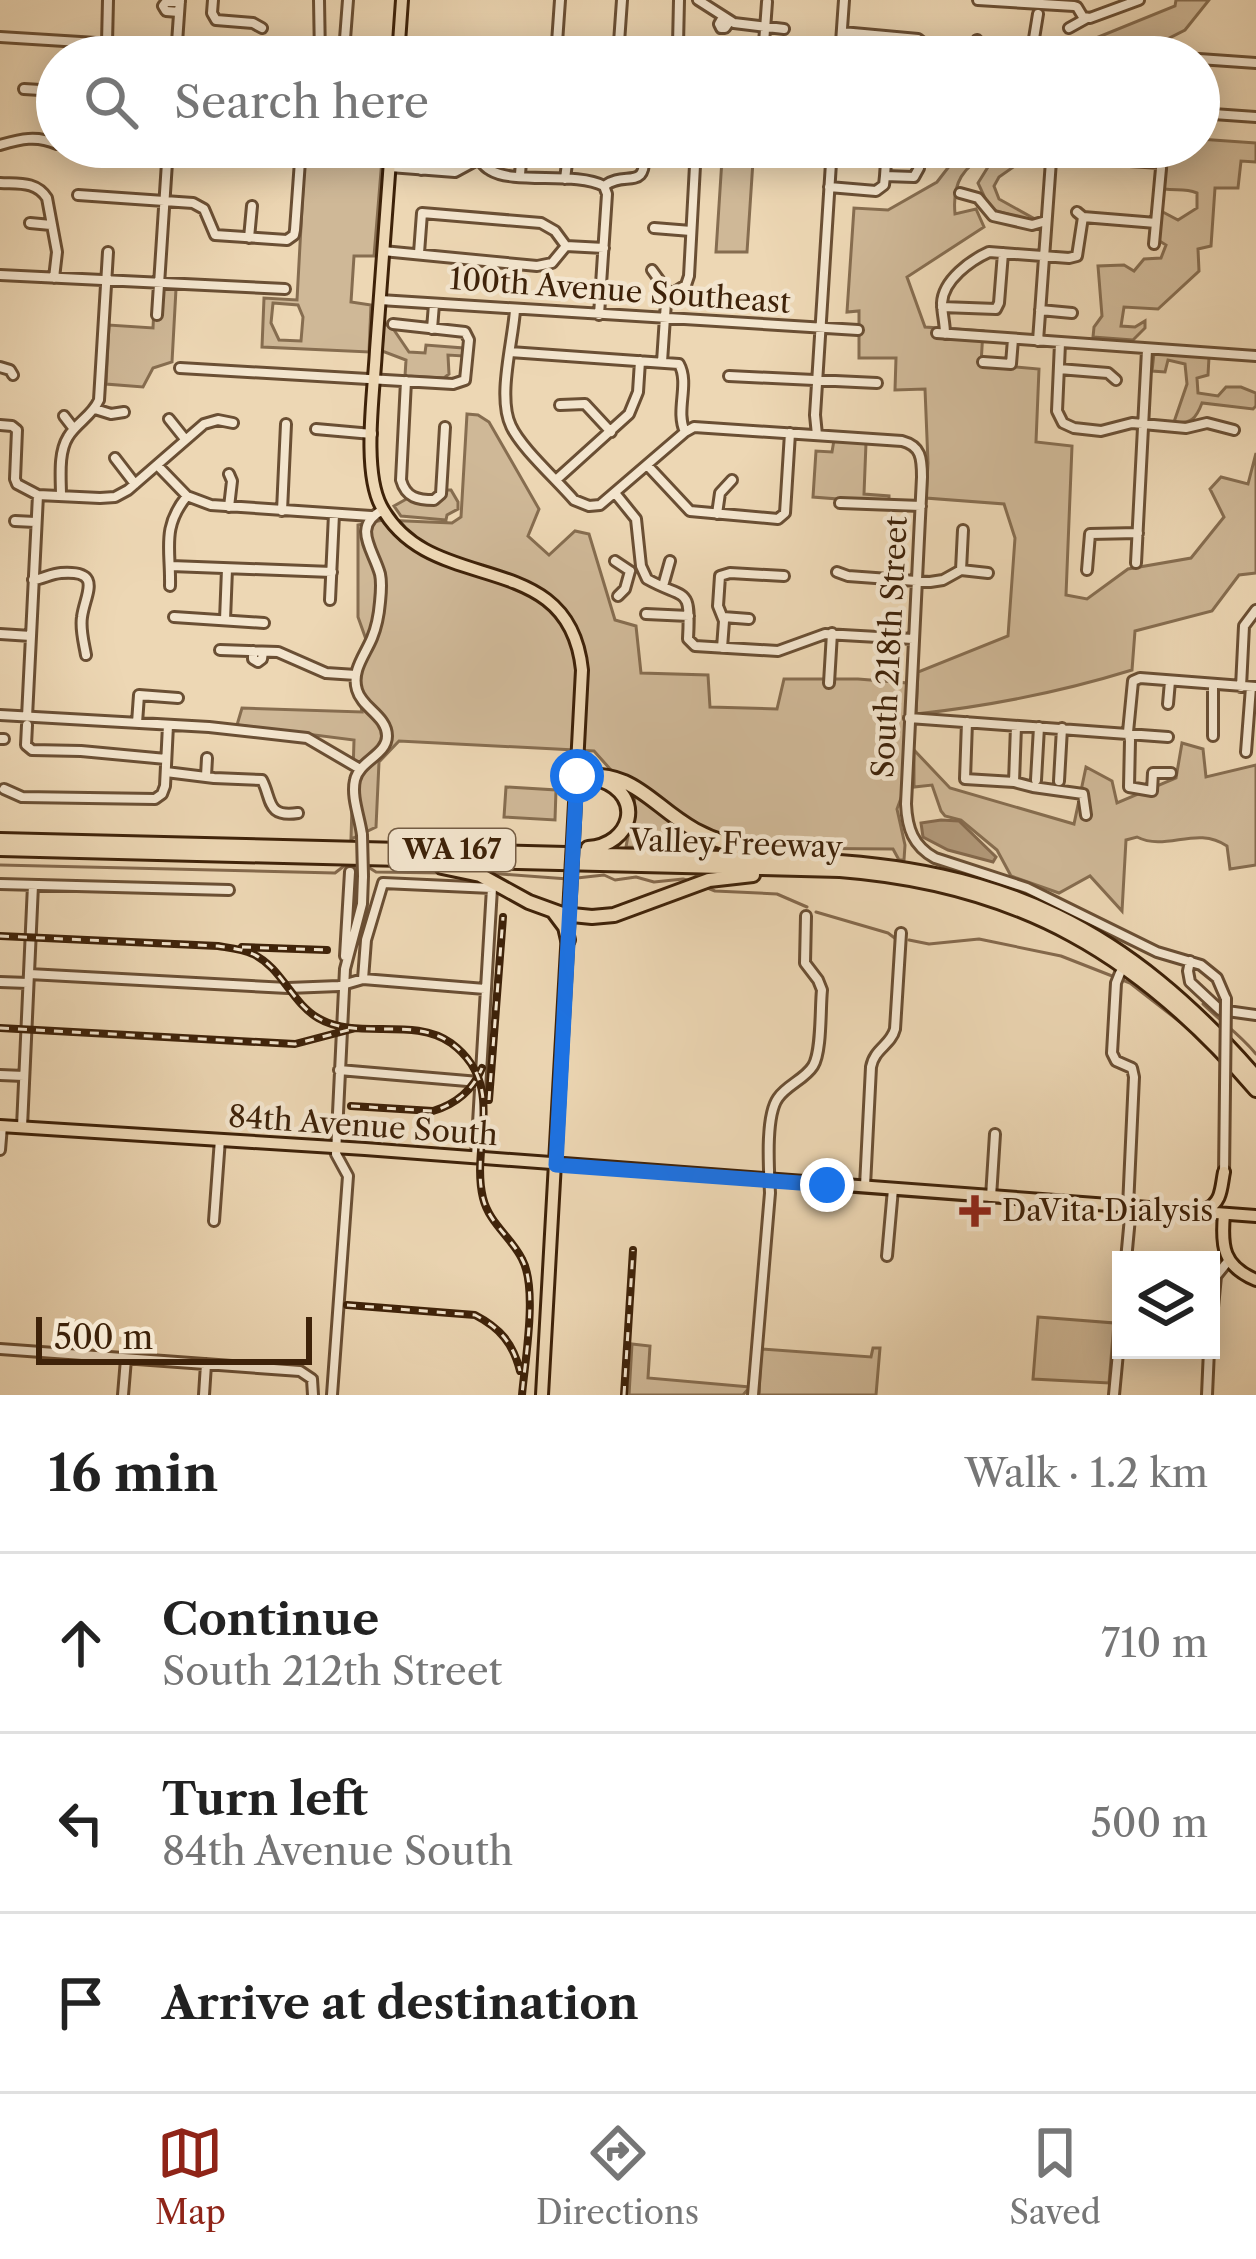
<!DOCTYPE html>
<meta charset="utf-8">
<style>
body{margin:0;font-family:"Libre Caslon Text",serif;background:#f2f2f2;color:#222}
.controls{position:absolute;right:36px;bottom:36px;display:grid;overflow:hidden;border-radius:0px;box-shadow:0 6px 30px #0003}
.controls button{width:108px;height:108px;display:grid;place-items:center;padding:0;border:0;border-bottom:3px solid #e0e0e0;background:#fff;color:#222;font:60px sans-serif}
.scale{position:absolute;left:36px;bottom:30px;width:276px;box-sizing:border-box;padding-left:12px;border:6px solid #3e2209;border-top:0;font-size:33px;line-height:42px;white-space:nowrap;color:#3e2209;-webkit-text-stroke:9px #f3e5ce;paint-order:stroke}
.stop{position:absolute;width:36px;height:36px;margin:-27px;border:9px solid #1a73e8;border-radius:50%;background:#fff}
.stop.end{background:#1a73e8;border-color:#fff;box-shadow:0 3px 12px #0008}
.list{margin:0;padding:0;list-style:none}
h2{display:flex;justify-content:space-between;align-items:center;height:156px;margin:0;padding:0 48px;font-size:51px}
h2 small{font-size:39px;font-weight:400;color:#767676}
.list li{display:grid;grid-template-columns:78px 1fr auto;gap:36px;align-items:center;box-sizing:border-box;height:180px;padding:0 48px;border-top:3px solid #e0e0e0}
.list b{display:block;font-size:45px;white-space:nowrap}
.list p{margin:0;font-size:39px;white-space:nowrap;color:#767676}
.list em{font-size:39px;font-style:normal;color:#767676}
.icon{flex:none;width:66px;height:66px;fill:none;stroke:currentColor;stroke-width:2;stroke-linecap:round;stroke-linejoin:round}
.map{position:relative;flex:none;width:1256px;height:1395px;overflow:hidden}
.search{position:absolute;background:#fff;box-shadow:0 6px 30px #0003;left:36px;right:36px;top:36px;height:132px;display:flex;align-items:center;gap:30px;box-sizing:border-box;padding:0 42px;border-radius:66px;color:#767676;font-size:45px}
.sheet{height:696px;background:#fff}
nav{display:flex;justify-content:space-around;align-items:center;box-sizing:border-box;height:168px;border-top:3px solid #e0e0e0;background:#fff;font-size:33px;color:#767676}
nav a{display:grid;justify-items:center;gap:6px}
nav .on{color:#8f2418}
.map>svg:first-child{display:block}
.green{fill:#cfb897;stroke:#866d50;stroke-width:3;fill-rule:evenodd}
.water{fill:#b2997a;stroke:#84694d;stroke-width:3}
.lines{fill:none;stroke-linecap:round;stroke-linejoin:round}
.stream{stroke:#84694d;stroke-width:3}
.minor-casing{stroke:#6a4f34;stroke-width:14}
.major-casing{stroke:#3e2209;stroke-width:16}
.highway-casing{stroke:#3e2209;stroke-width:18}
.minor{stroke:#f3e5ce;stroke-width:8}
.major{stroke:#edd7b4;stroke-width:10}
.highway{stroke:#edd7b4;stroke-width:12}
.rail-casing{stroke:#3e2209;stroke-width:8}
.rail{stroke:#f3e5ce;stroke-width:3;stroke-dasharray:9;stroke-linecap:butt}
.minor-bridge-casing{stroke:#6a4f34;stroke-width:14;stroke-linecap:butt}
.major-bridge-casing{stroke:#3e2209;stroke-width:16;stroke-linecap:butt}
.minor-bridge{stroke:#f3e5ce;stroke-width:8}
.major-bridge{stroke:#edd7b4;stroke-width:10}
.route{stroke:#1a73e8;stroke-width:15}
.poi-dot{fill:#8f2418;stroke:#f3e5ce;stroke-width:4.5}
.labels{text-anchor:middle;stroke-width:9;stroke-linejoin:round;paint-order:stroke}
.shield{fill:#f3e5ce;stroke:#745c44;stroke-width:3}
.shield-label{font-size:27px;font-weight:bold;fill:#3e2209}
.street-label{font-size:30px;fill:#3e2209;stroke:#f3e5ce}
.poi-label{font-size:30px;fill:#3e2209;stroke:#f3e5ce;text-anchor:start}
</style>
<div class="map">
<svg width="1256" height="1395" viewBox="0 0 1256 1395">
<rect width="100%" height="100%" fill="#edd7b4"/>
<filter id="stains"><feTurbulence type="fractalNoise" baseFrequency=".00167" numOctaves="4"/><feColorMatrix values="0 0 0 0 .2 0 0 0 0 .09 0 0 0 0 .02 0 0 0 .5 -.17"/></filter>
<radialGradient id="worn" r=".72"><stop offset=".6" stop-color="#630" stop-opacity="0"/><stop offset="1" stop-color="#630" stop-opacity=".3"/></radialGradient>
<path class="green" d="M1176 0H1209L1185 30 1132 57H1057L1059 53 1175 6Z
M1199 139 1256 143V162L1241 161 1238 188H1215L1211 246 1198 249 1199 271 1158 309 1124 307 1121 326 1135 327 1145 321V328L1133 340 1093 337 1094 327 1102 316 1098 266 1124 265 1134 271 1144 259 1161 258 1166 245 1158 240 1161 211 1178 220 1197 208V193C1184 188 1177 191 1164 189L1168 147H1199Z
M336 147H383L374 256H354L351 302 371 305 369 352 262 347 264 298 297 300 305 152 335 153ZM273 303 298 305 303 317 301 341 279 340 271 323Z
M964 147H1042L999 177 994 186 999 199 1033 218 1032 221 990 209 978 183 996 154 990 152C963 167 952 182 955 214L976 209 984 227 907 277 925 327 983 331 981 364 1039 369 1036 442 1072 446 1066 595 1087 599 1128 569 1191 558 1224 517 1210 489 1221 477 1248 484 1256 453V573L1239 575 1212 611 1135 631 1132 670C1061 692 990 706 916 714L918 672 1008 636 1015 538 1004 504 926 498 928 463 925 389 895 390 896 358H859V311L847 312 854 208 888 210 937 182Z
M722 159 753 161 747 252H716Z
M155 287 176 289 172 362 153 368 143 387 106 384 109 325 153 328Z
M384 323 394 330 409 352 425 353 426 345 463 348V356L448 355 449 374 444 378 405 376 406 360 382 351Z
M1154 353 1209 357 1208 375 1197 378 1198 393 1218 396 1226 387H1241L1256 393V406L1253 409 1202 403C1196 419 1191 424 1174 422L1187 384 1185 364 1168 360 1165 372 1152 371Z
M467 414 478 415 489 422 539 509 528 536 549 555 575 531 589 534 615 620 636 626 641 673 708 675 710 707 777 709 784 679H858L907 683 904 790 897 809 905 845 904 860H899L893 849 626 847 635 797 594 751 399 741 379 762 376 827 351 839 354 740 237 725 242 708 362 712 356 675 368 645 358 617V525L383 520 452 523 461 517Z
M834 440 866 443 864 494 889 496V503L813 497 816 451 832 452Z
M444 490H451L458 502V509L447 515 446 520 401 516 394 506 410 497 434 502Z
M1182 743 1203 749 1206 777 1256 765V865L1230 869 1227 846C1196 825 1167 852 1137 837L1126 840 1122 911 1090 876 1059 893 1011 876 997 850 961 820 945 816 941 811 932 785 914 787V750L950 788 1074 824 1086 767 1112 781 1117 803 1176 778Z
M506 787 556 790 555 820 504 817Z
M1038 1317 1114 1323 1109 1383 1033 1379Z
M632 1344 650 1346 648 1378 750 1387 743 1395H629Z
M873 1348H880L876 1395H759L761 1349 871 1357Z"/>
<path class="water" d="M941 820 959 821 996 857 993 862 948 850 923 837 921 823Z"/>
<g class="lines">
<path class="stream" d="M0 865 335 873 344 866 368 867 376 872 443 873
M488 873 568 879
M577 878 604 875 615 880 636 877 654 882 683 879 691 881
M705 887 715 891 777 894 807 907
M816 912 888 933 896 939
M909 940 929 944 979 939 1061 956 1130 983 1180 1022
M1203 1004C1221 1022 1240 1034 1256 1054"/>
<defs>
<path id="minor" d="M213 0 212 13 216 20 253 23 262 28
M319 0 320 57
M348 0 344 52 370 55
M698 0 734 23 784 29
M978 0 1074 6 1077 7 1083 17 1090 18 1139 0
M179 12 166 11 163 6 166 2H180
M723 17 719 24 721 28H725L730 21
M1069 28 1087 18
M842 32 918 39 923 43V57
M0 37 177 48
M107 43 108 0
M679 44 683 47 680 52 676 49Z
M678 45 679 0
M176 57 180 0
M556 57 560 0
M618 57 622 0
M763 57 767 2
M840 57 844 0
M975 57 977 40
M1031 57 1038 14
M1199 59 1256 63
M24 89 57 91
M1199 113 1256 117
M0 145C21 139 36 135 57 144
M70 147H87
M474 147C478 156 481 165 490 170 514 185 575 171 604 186
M218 156V147
M1051 156 1161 163
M390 167 455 172 479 159
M421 170 422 147
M520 175 522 147
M885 176 887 147
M565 179 569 147
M0 183C19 184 36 181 47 198L57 252 54 278
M604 186C625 170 647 192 644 153
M829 187 876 191 884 185 885 176 914 177 919 168 921 147
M960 193 978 198 993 216 1032 225 1046 221
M78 195 193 203 204 209 215 235 287 240 294 235 295 230 300 161C291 152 277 158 267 147
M1083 217 1156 223
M30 223 51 225
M654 228 691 231
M249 238 252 206
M1154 244 1163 147
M383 251 537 266 552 263 566 246 604 248
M419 253 422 213 541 223 555 231 566 246
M652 270 670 295
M0 275 285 289
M380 300 858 330
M942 307 996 309 999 303 1003 253
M515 310C513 342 497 397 511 426 521 448 557 480 574 500L589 506 600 505 685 432 694 427 902 441C921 446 922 458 922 477L906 804C907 828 913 846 935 858L1027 888 1157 952 1201 965 1217 978 1226 999
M1040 310 1072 313
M157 315 168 147
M599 315 607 194 604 186
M432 329 434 304
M937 333 1256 356
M945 334C945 323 942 313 942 303 943 280 971 260 989 252L1069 258 1077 256 1083 217 1077 212
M1038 341 1052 147
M1060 343 1057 411 1063 423 1074 428 1101 431 1132 423 1186 428 1207 423 1234 430
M510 352 679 364C690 384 675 410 685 432
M662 362 666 302 670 295 686 285 689 276 696 147
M983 362 1011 364 1013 339
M0 367 10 370 13 375
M180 368 453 384 465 380 469 340 465 332 393 324
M1059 369 1108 373 1116 380
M729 376 877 383
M406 381 401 480C406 498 418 500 434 500L441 494 445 427
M560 405 585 404 611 432
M95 409 111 414 124 412
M64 416 74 429
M169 419 185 439
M0 425 12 426 17 430 15 479 17 484 38 495 100 498 115 497 128 490 204 424 218 420 233 423
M316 429 372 434
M817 435 815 415 832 147
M115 458 135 484
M157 465 187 496 211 505 371 516
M647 465 690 511 778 519 785 513 790 433
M229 474 232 481 229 507
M556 480 629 414 638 392 640 361
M615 493 636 519 641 566 647 579C686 601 691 584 688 639L695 646 778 651 825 634 913 639
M61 496C61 478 58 453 68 437 76 423 92 416 99 400L108 252
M840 503 921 506
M282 511 286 424
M717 514 720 493 732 480
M15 521 35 522
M615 561 630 571
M1136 563 1147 350
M171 566 332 572
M961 570 963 530
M1087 570 1090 534 1138 533
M837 572 848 576 930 582 943 580 961 570 988 573
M33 580C43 579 50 574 61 573 104 570 85 594 82 617 80 630 84 643 86 655
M170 586C171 549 161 528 187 496
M663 586 670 561
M618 596 625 589 630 571
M330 600 334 514
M646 614 689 616
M174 617 264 623
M723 617 749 619
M225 620 227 569
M0 634 31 636
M722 648 724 621 718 606 720 576 730 573 784 576
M220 650 278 652 326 673 356 675
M253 651V659L258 662 262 659 263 652
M829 683 832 633
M1241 687 1244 626 1256 610
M1168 704 1170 681
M0 715 209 727 307 738 360 769
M27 717 38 495
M909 718 1168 737
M967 722 965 779 1014 782 1033 787 1083 794 1086 815
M137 723 139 695 178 698
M27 725 26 745 32 750 81 751 166 759
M1213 736V684
M0 739H4
M1246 752 1251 687
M166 772 214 778 262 780C272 799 266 818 298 813
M1171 773H1153L1152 791 1129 787 1130 740 1128 732 1133 681 1140 678 1256 687
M206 776 207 758
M1036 780 1039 727
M1059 781 1062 728
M1014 782 1016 726
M4 789 22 797 155 799 162 794 165 786 168 725
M362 835C360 818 351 797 355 780 359 761 387 755 387 736 387 716 362 708 357 690 351 671 365 655 372 638 377 626 379 614 380 602 381 592 382 583 380 574 373 549 351 526 383 510
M0 884 229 890
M345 956 350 872
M1190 961 1188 971 1190 982 1220 1010 1256 1015
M1120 973 1116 983 1112 1053 1116 1061 1132 1068 1134 1077 1128 1207
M29 974 288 988 339 986 363 979 485 989
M363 979 366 940 383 883 492 888 476 1157
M0 982 28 983
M339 1070 479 1082
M0 1075 24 1076
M22 1127 33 885
M0 1150 2 1126
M1224 1176 1225 1087
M865 1186 871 1067C874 1049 891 1045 895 1029L901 933
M991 1197 995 1134
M214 1221 220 1139
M887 1256 893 1189
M1126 1260 1131 1207
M1211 1328 1216 1276 1229 1260
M0 1349 300 1371 312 1379 313 1395
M123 1395 126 1359
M204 1395 206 1364
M332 1395 348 1176 336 1154 345 969 362 904 363 876
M753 1395 770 1193C769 1170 765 1116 778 1098 787 1085 805 1079 813 1066 822 1052 820 1008 822 990L818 980 805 963 806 916
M1114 1395 1121 1321
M1207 1395 1209 1350"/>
<path id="major" d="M398 57 402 0
M391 147C386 215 381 282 376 350 374 391 362 470 381 506 430 599 569 544 582 670L573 841
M0 1126 365 1149 1256 1216
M1206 1209C1222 1203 1221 1187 1224 1172
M1224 1214C1221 1247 1223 1266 1256 1280
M542 1395 570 895"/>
<path id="highway" d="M576 776C635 769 650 805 695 830 719 843 743 849 770 851
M0 840 806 860C1004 868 1126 928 1256 1077
M588 848C632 845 645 796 601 780
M0 849 840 870C1020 884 1140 955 1256 1090
M442 867 480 875 529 902 562 914 592 917 614 915 709 880 753 875
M553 911 565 927 568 940"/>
</defs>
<use href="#minor" class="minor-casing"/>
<use href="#major" class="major-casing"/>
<use href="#highway" class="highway-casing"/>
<use href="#minor" class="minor"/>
<use href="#major" class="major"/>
<use href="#highway" class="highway"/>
<defs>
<path id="rail" d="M0 936 218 946C230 948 242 949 253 954 282 968 291 1002 318 1018 357 1041 413 1016 451 1043 508 1085 470 1145 483 1198 489 1223 511 1237 522 1259 538 1288 525 1360 522 1395
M242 947 327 950
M0 1028 295 1044 352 1029
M489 1100 503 917
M351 1106 433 1111C456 1104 473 1090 482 1068
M347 1305 475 1315C500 1328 513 1343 520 1371
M624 1395 633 1250"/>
</defs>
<use href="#rail" class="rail-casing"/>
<use href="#rail" class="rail"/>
<defs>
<path id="minor-bridge" d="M362 835 363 876
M1225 1087 1226 999"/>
<path id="major-bridge" d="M570 895 573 841"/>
</defs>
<use href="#minor-bridge" class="minor-bridge-casing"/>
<use href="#major-bridge" class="major-bridge-casing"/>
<use href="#minor-bridge" class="minor-bridge"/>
<use href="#major-bridge" class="major-bridge"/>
</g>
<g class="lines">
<path class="route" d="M577 776 556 1165 827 1185"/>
</g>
<path class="poi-dot" d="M969 1193h12v12h12v12h-12v12h-12v-12h-12v-12h12z"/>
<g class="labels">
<rect class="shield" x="389" y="829" width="126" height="42" rx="9"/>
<g class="shield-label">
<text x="452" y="859">WA 167</text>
</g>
<g class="street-label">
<text transform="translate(620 291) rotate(4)" y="10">100th Avenue Southeast</text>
<text transform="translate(890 647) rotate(-87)" y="10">South 218th Street</text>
<text transform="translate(736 844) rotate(2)" y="10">Valley Freeway</text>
<text transform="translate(363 1126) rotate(4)" y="10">84th Avenue South</text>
</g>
<g class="poi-label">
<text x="1002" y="1221">DaVita Dialysis</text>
</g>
</g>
<rect width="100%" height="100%" filter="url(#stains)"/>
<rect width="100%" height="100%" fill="url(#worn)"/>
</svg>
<div class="controls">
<button><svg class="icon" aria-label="layers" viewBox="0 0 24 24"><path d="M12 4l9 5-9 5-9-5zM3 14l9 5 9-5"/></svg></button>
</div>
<div class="scale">500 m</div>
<div class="stop" style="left:577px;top:776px"></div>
<div class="stop end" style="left:827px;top:1185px"></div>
<div class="search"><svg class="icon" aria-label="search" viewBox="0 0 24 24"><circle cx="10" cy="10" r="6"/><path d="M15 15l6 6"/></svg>Search here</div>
</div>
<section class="sheet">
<h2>16 min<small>Walk · 1.2 km</small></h2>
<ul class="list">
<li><svg class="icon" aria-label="ahead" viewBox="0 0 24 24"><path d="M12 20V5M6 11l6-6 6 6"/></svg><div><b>Continue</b><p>South 212th Street</p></div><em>710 m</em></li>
<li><svg class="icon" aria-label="left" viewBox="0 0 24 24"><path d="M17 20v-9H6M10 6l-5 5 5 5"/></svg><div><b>Turn left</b><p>84th Avenue South</p></div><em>500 m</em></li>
<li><svg class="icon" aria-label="arrive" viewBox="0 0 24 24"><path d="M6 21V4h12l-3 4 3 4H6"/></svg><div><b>Arrive at destination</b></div></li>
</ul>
</section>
<nav>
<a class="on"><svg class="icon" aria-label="map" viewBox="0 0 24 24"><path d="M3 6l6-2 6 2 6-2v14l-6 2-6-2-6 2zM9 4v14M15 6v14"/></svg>Map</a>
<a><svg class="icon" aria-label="directions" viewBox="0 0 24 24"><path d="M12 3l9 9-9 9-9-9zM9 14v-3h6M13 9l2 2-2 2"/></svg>Directions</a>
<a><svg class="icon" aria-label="saved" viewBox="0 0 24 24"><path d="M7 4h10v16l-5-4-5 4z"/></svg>Saved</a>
</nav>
